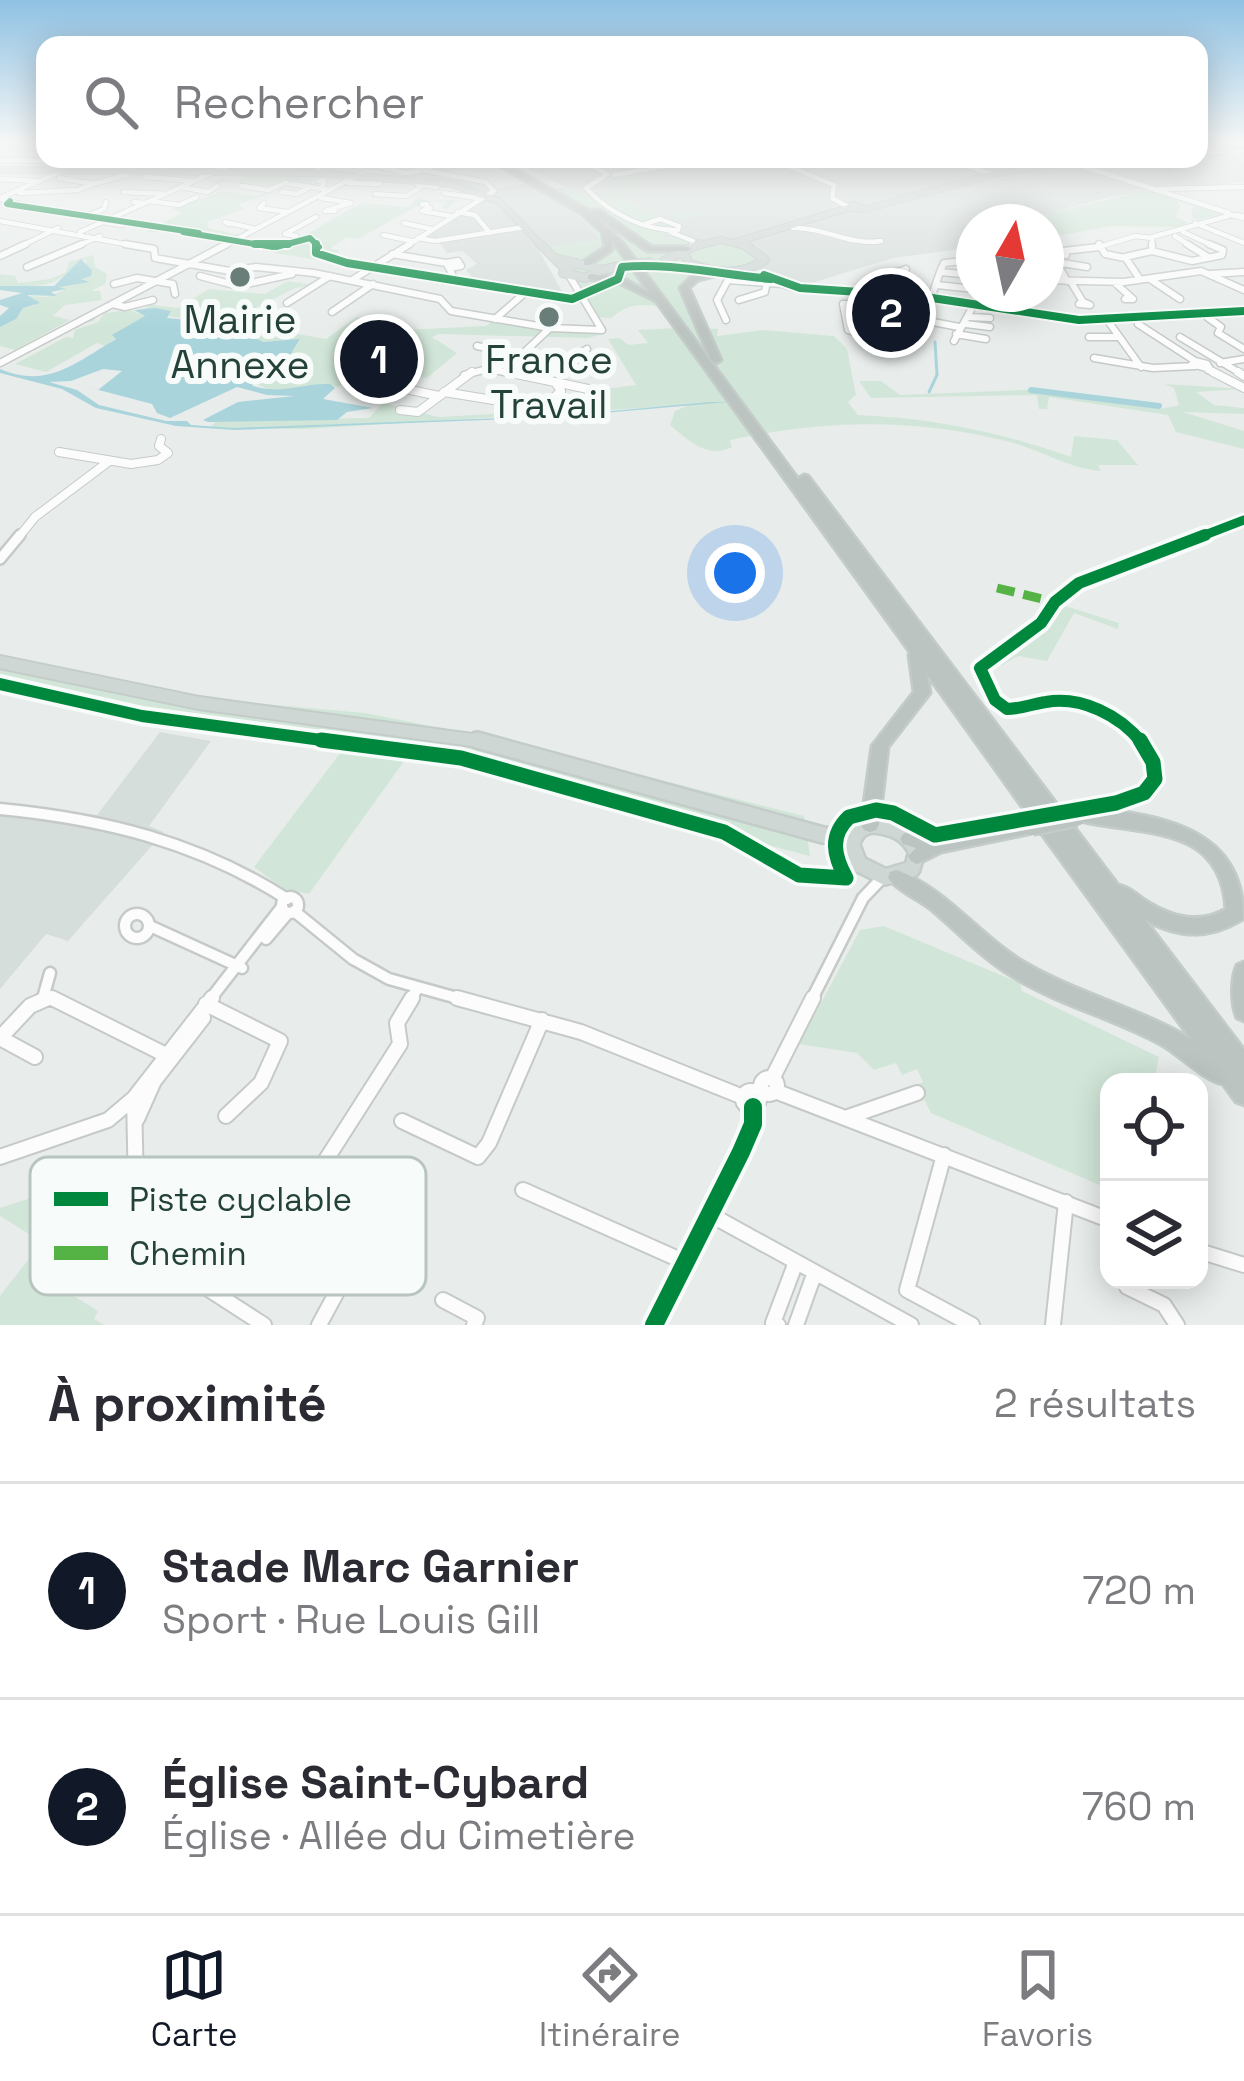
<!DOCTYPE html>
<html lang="fr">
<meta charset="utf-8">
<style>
body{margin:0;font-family:"Space Grotesk",sans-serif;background:#f2f2f3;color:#2b2b33}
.controls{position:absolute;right:36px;bottom:36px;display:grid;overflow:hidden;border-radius:24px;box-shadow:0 6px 30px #0003}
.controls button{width:108px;height:108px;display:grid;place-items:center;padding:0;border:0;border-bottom:3px solid #e1e1e2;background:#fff;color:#2b2b33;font:60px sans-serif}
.compass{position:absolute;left:956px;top:204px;width:108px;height:108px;border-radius:50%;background:#fff;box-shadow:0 6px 30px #0003;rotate:9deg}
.you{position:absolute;left:735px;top:573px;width:42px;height:42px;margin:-30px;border:9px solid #fff;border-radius:50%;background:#1a73e8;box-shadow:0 0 0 18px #1a73e833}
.badge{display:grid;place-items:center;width:78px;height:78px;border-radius:50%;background:#111827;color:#fff;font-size:39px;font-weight:700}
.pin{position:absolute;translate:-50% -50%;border:6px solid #fff;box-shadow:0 3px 12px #0006}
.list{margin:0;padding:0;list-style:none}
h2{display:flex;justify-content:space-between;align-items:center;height:156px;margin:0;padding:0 48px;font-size:51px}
h2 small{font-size:39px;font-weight:400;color:#7c7c81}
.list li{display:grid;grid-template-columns:78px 1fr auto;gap:36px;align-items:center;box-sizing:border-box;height:216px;padding:0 48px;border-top:3px solid #e1e1e2}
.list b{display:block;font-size:45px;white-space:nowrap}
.list p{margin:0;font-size:39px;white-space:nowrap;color:#7c7c81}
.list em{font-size:39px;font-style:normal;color:#7c7c81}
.icon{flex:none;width:66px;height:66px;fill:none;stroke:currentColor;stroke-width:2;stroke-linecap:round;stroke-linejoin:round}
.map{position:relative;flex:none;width:1244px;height:1325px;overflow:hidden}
.search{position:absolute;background:#fff;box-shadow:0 6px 30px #0003;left:36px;right:36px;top:36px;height:132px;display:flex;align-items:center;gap:30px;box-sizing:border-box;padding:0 42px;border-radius:24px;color:#7c7c81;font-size:45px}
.sheet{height:588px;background:#fff}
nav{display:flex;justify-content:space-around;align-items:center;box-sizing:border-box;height:168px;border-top:3px solid #e1e1e2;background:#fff;font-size:33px;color:#7c7c81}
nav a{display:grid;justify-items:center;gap:6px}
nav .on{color:#111827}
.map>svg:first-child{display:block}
.built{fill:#d6dedb}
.green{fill:#d1e6d8}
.water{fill:#a9d4db}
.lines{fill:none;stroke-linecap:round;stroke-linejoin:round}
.stream{stroke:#a9d4db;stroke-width:3}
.canal{stroke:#a9d4db;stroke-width:6}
.minor-far5-casing{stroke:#c5cac8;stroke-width:6}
.minor-far4-casing{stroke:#c5cac8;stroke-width:9}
.minor-far3-casing{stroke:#c5cac8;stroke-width:10}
.minor-far2-casing{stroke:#c5cac8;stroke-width:14}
.minor-far1-casing{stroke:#c5cac8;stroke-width:15}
.minor-casing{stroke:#c5cac8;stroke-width:18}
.major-far3-casing{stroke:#c3ccc9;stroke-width:8}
.major-far2-casing{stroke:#c3ccc9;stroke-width:10}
.major-far1-casing{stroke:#c3ccc9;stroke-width:16}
.major-casing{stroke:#c3ccc9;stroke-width:20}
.highway-casing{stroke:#c3ccc9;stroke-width:5}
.minor-far5{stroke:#fcfcfc;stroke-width:4.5}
.minor-far4{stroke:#fcfcfc;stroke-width:6}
.minor-far3{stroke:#fcfcfc;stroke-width:8}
.minor-far2{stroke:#fcfcfc;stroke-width:9}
.minor-far1{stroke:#fcfcfc;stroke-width:10}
.minor{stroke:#fcfcfc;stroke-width:14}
.major-far3{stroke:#cfd7d5;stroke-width:6}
.major-far2{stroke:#cfd7d5;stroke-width:8}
.major-far1{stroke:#cfd7d5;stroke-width:12}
.major{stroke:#cfd7d5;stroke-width:15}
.highway{fill:#bcc4c2;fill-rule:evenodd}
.major-bridge-casing{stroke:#c3ccc9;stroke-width:10;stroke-linecap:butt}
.highway-bridge-casing{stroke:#c3ccc9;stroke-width:22;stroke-linecap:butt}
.major-bridge{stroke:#cfd7d5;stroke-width:8}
.highway-bridge{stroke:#bcc4c2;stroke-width:18}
.quiet{stroke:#55b346;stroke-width:9;stroke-dasharray:18 9;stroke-linecap:butt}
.cycleway-far5-casing{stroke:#f7fbf9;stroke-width:9}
.cycleway-far4-casing{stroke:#f7fbf9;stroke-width:12}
.cycleway-far3-casing{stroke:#f7fbf9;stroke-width:15}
.cycleway-far2-casing{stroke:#f7fbf9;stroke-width:20}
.cycleway-far1-casing{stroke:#f7fbf9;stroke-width:22}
.cycleway-casing{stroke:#f7fbf9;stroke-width:26}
.cycleway-far5{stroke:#00873e;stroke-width:6}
.cycleway-far4{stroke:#00873e;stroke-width:8}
.cycleway-far3{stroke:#00873e;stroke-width:9}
.cycleway-far2{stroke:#00873e;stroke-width:12}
.cycleway-far1{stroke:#00873e;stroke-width:15}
.cycleway{stroke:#00873e;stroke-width:18}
.poi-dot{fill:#697e78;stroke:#f7fbf9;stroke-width:4.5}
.labels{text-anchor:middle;stroke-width:12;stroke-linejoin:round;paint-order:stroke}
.far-poi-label{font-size:39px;fill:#24423a;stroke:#f7fbf9}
.key{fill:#f7fbf9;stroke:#b8c4c0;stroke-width:3}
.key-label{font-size:33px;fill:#24423a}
</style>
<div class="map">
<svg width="1244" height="1325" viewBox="0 0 1244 1325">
<rect width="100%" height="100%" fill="#e8edeb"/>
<path class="built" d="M1199 143H1244V182L1114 196 1038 216V222H974V247L893 258 795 288 764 275 758 267 765 255 758 249 744 244 672 242 511 159H1199Z
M413 159H489L469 162 450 173 499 188 528 183 573 208 601 240 538 249 563 293 475 280 466 270 477 264 463 251 447 253 439 242 415 239 485 193 421 179Z
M160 732 211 741 149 826 164 832 68 941 46 934 0 989V805L97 815Z"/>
<path class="green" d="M314 165 312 170 400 175 402 169 419 172 422 180 363 176 97 315 94 321 79 324 233 241 181 232H146L182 213 172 209 224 191 255 196 275 192 239 204 244 209 207 222 208 228 243 236 357 175 321 173 306 187 209 182 222 178 238 182 247 176 77 168 263 170Z
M637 175 650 182 630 187 639 196 628 191 616 196 673 222 679 219 673 214 707 211 674 222 693 225H680L663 237 691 240 695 246C718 241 747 240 765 255L764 263 687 283 701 328 718 329 717 336 763 330 834 336 847 349 856 395 848 402 858 415C932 418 1001 432 1071 457L1074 436 1117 440 1138 465H1098L1101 471C1066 468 1041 449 1006 441 911 418 825 420 730 440L732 447C707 459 689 441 670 425L675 411 689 405 305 429 210 428 216 421 369 418 383 403 439 417 578 409 597 390 636 385 608 339 620 338 628 345 648 343 638 330 678 328 661 307C640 303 627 304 611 318L596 317 578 294 586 291 576 282 581 279 570 277 571 264 545 248 600 240 579 214 587 209 554 190 561 187 611 207 616 203 607 199H619H599L597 195 629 190 624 186 629 184 607 180Z
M1150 190 1212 210 1222 214 1198 220 1191 216 1194 206 1177 201 1180 207 1176 217 1188 223 1179 227 1111 226 1046 238V222H1038V216Z
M419 197 428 201 456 200 447 209 443 207 447 201 427 202 430 208 416 206 358 239 347 237 330 248 339 251 325 261 274 253 361 203 409 207Z
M93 255 95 267 107 274 105 284 91 291H100L102 300 65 305 53 316 70 320 15 350 0 346V327L16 319 23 308 35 305 24 296 48 297 64 290 57 287 89 281 80 279 87 261 81 259C55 288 46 287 0 286V274L15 276 18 283 50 279 66 272 69 262Z
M288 281 313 285 295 288 250 311 232 309 225 318 278 330 287 326 286 332 326 339 357 317 366 319 356 325 363 332 486 326 495 319 606 333 588 338 439 334 432 337 457 353 427 378 367 366 338 387C310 378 272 402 253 380L289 357 300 340 262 342 223 323 165 316 169 312 144 309 151 305 178 308 209 289 265 294Z
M130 310 145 316 105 346 97 343 46 372 15 364 66 337 73 338 75 330 98 322 105 313Z
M859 381H881L900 395 1046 389 1161 409 1179 405 1174 388 1165 384 1244 389 1196 392 1214 405 1244 408V414L1183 412 1244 431V449L1176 432 1168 415 1049 397 1047 409H1039L1037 395 871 398Z
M1056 603 1119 623 1118 629 1074 613 1047 661 1018 656 990 672 987 665 1047 621Z
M0 663 220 700 365 713 502 740 804 816 810 856 537 785 407 757 309 894 284 889 254 867 347 744 219 732 0 694Z
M884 926 1020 983 1022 991 1159 1057 1154 1082H1109V1189L931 1113 917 1085 923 1082 917 1069 902 1075 896 1063 874 1070 857 1053 799 1044 860 930Z
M120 1169V1175L72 1190 66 1272 74 1296 98 1311 94 1319 104 1325H0V1296L42 1242 0 1216V1208Z"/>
<path class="water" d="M81 259 92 270 91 276 81 279 90 282 59 287 66 289 51 292 57 296 27 295 40 303 23 308 16 319 0 327V316L9 308 0 305V300L22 293 0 290V286H54Z
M155 308 171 311 167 318 224 323 263 342 300 339 289 357 250 378 253 386C279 395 302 383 330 384L335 388 323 399 373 408 347 412 337 420 208 422 203 420 238 402 295 396 267 395 237 387 170 418 157 413 152 404 72 383 98 390 122 371 103 369 71 381 49 382 77 390 99 405 166 421H187L191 425 232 428 557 416 710 402H728L558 417 235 430 176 426 96 408 62 389 0 373V369C48 389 75 363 116 339L112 335 145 316 134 310Z"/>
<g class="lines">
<path class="stream" d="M929 392 937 375 935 342"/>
<path class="canal" d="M1031 390 1159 406"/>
<defs>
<path id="minor-far5" d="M0 150 6 147
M1207 152 1244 150
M268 159 316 160 319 168
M579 159 607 174
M771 159 834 185 832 198 848 207
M946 159 991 174
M0 160 83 162 0 198
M1072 163 1229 213
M82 164H113
M319 166 370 164 406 173 420 171
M119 167 205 159
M417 169 486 182 494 191
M427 169 446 159
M614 175 706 159
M605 176 586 188C609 213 644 231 678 230
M145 177 195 181
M59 178 93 184 127 175
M0 179 36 181
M324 180V181H318Z
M349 183 380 184
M417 184 437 187
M241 186 269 190 285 183 330 190
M181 187 208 192 217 186
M322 189 324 181
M1159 189 1244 187
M123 192 165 194
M282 192 297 194 310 187
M19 193 78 190 93 184
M444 193 477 198
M375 194 406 196 421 187 422 180
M321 198 351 203 325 211H335
M0 199 29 206
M150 201 179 205 197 197
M134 202 144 203
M264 203 259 208 288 212
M427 204H422L430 208 422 211 451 216
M457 212 475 215 490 233
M89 215 104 209 106 202
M1244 216 1226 214 1244 218
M0 221 141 247
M103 222 122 225
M404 223 431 229
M1195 223 1244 243
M229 224 225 222 256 229
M645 224 660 219 679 226 678 230
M793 228C824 227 850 246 881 241
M80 232 228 166 252 165
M183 232 273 247
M670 232 693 241 691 247
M1183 232 1216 247
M383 235 412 241
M296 236 285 234 316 217
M1175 236 1192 247
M418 238 435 241 525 227
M19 247 58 228
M75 247 100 236
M222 247 360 174
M405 247 494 191
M1099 247 1135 236 1152 238
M1152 247V237L1228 216"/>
<path id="minor-far4" d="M125 244 154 249 155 258 230 271 256 267 314 273 440 299 451 311 550 328 602 330 570 277
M255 244 275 247
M1099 244 1105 254 1125 258
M1187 244 1208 257
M1063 251 1066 255 1052 252Z
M1063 251 1099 247
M1152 251 1192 261 1222 255 1223 250 1209 244
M392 254 446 263
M0 256 26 244
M458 261 461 266 449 268 446 263Z
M347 263 444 280 453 276 449 268
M27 267 82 244
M740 272 795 288 919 296 1079 320 1244 311
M940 272 944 263 974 260
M1210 274 1244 272
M200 276 238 286 292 274
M1139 278 1125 257 1152 251V244
M1150 279 1180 299
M352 280 410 244
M1046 280 1124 282 1201 271 1244 290
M1067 281 1056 262 1087 267
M1071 282 1083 302
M1114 282 1133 299H1125
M478 283 568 298
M114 284 137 278 173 284 175 294
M937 285 974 289
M864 292V304H843L848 330 865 335 869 344
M1015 294H1039
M931 298 940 272 974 275
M739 300 765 292 766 286
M1083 302 1090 305 1079 304Z
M287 303 330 276
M112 304 125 307 153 300
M881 309 880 278 906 269
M332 312 373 284
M969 317 990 318
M1207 317 1221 327 1218 333 1244 349
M495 319 527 291
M726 320 717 300 728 280 782 284
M1108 321 1141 367
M933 322 959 327
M966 324 990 327
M1138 324 1195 361
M956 334 986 339
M1089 337H1119
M1180 337 1243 375
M954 341 973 306
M477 346 585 369
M1094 358 1153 368 1195 366
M1195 361 1207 364 1210 369 1192 364Z
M568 362 587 349
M0 363 227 244
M1220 363 1244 359
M488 369 521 375
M1208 370 1219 375
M464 375 514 362 550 328"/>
<path id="minor-far3" d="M1213 372 1244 388
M1238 372 1244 376
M370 377 387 380 378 388 361 385Z
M555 382 593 390
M382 384 439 396
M444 392 542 408 561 391 555 382 506 372
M400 410 418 412 472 372
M59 452 131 464 158 460 168 453 159 446 161 439
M18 538 35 517 108 462"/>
<path id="minor-far2" d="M0 559 20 535"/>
<path id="minor-far1" d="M0 809C104 819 198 842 287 899
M282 905a8 8 0 1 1 16 0a8 8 0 1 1-16 0Z
M294 911 353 959 389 979 468 1001
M125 926a12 12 0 1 1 24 0a12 12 0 1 1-24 0Z
M150 926 242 968
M266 939 288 913
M43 998 50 973
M42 1001 50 997 58 1001
M209 1001 281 908
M410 1001 417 989
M811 1001 863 898 883 877"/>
<path id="minor" d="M52 998 170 1057
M212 998 134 1098 137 1234 142 1246 264 1325
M457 998 581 1032 743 1097
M206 1004 280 1041 261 1083 226 1116
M35 1057 0 1038 30 1006 48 998
M761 1086a8 8 0 1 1 16 0a8 8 0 1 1-16 0Z
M772 1079 813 998
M743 1099a8 8 0 1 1 16 0a8 8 0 1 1-16 0Z
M775 1091 1109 1220
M845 1118 917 1093
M137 1119 154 1081 203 1018
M402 1121 478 1157 489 1143 542 1020
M944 1155 907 1290 972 1325
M0 1157 108 1120 134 1098
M523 1190 685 1262
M711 1215 911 1325
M1199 1251 1244 1265
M195 1283 249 1201 237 1194
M1127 1287 1164 1305 1177 1325
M443 1300 477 1318 474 1325
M319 1325 352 1264 338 1238 292 1213 400 1044 397 1023 412 998
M654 1325 741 1152 753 1124V1107
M778 1325 773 1323 796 1262
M796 1325 815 1272
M1053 1325 1066 1202"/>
<path id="major-far3" d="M1199 149 1244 147
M1077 161 1087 159
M0 170 316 173 451 184 499 201 543 247
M854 205 866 209 848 208Z
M866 209 994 174 1066 162
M736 242 848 208
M692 247 721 240 750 247"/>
<path id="major-far2" d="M540 244 564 268
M684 254 690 264C717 274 741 276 765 260L743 244
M559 259 602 270 585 278 563 273 576 263
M664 261 699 244
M602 270 620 266"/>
<path id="major-far1" d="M0 662 199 703 494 743"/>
<path id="major" d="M477 740 823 835 853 837
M870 825C892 826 907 832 917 852L912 869 885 877 859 864 851 843 859 830Z"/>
<path id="highway" d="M488 159H496L588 210 622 242 798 479 804 475 808 476 1118 885C1129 887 1134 893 1143 899 1169 916 1198 926 1226 909 1221 823 1142 836 1081 821L1078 816 1081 811C1101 807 1125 812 1146 816 1202 828 1244 854 1243 919 1209 940 1179 938 1145 920L1244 1050V1105L1236 1102 1223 1084C1205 1081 1180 1055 1162 1045 1113 1018 1058 1005 1010 975 981 957 958 932 932 910 918 899 898 891 888 878L890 872 897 870C948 890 980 937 1027 964 1079 994 1139 1008 1191 1039L1039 830 1032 833 941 852 917 864 911 861 908 856 916 848 903 844 900 839 903 834 909 832 937 838 1031 819 927 674 930 693 888 747 879 825 876 830 870 832 864 830 861 825 872 746 914 692 909 655 910 652 656 301 617 282 588 279V275L591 274 622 278 650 293 616 246 612 242V250L590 265H584V261L605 247 602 232 582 214Z
M593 210H599L652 247H688L692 249 688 251H647L593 214Z
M719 269 722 270V274L698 280 689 288 721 360 716 363 711 360 680 288 692 276Z
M1244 962V1021L1237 1018C1231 1004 1231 978 1237 965Z"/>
</defs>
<use href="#minor-far5" class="minor-far5-casing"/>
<use href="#minor-far4" class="minor-far4-casing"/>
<use href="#minor-far3" class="minor-far3-casing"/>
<use href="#minor-far2" class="minor-far2-casing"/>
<use href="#minor-far1" class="minor-far1-casing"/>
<use href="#minor" class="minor-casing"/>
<use href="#major-far3" class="major-far3-casing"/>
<use href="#major-far2" class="major-far2-casing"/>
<use href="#major-far1" class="major-far1-casing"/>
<use href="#major" class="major-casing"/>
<use href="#highway" class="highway-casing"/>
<use href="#minor-far5" class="minor-far5"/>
<use href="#minor-far4" class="minor-far4"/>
<use href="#minor-far3" class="minor-far3"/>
<use href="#minor-far2" class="minor-far2"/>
<use href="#minor-far1" class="minor-far1"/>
<use href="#minor" class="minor"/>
<use href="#major-far3" class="major-far3"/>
<use href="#major-far2" class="major-far2"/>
<use href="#major-far1" class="major-far1"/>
<use href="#major" class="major"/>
<use href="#highway" class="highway"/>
<defs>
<path id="major-bridge" d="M626 265 652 262"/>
<path id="highway-bridge" d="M1032 826 1076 817"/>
</defs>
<use href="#major-bridge" class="major-bridge-casing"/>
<use href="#highway-bridge" class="highway-bridge-casing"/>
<use href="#major-bridge" class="major-bridge"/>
<use href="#highway-bridge" class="highway-bridge"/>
<path class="quiet" d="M997 588 1055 602"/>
<defs>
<path id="cycleway-far5" d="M10 201 7 204 199 233
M183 232 273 247
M276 247 310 238 319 247"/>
<path id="cycleway-far4" d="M255 244H288
M316 244V253L347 263 572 299 618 279 622 267C666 262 724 275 771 279
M764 275 800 288 919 296 1079 320 1244 311"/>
<path id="cycleway-far3" d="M1197 538 1244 520"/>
<path id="cycleway-far2" d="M0 684 142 716 344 743
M1142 743C1120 715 1081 696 1046 702 1032 704 1021 709 1007 709L995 700 980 668 1041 623 1055 602 1079 583 1205 535"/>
<path id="cycleway-far1" d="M321 740 461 758 724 832 799 875 846 878
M846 878C834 856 829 836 849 817L876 810 893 813 935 835 1116 803 1144 793 1155 779 1153 762 1140 740"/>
<path id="cycleway" d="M654 1325 741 1152 753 1124V1107"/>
</defs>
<use href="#cycleway-far5" class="cycleway-far5-casing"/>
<use href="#cycleway-far4" class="cycleway-far4-casing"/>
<use href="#cycleway-far3" class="cycleway-far3-casing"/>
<use href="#cycleway-far2" class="cycleway-far2-casing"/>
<use href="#cycleway-far1" class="cycleway-far1-casing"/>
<use href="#cycleway" class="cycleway-casing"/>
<use href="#cycleway-far5" class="cycleway-far5"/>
<use href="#cycleway-far4" class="cycleway-far4"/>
<use href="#cycleway-far3" class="cycleway-far3"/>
<use href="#cycleway-far2" class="cycleway-far2"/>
<use href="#cycleway-far1" class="cycleway-far1"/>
<use href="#cycleway" class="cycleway"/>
</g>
<linearGradient id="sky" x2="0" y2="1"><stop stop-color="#8fc1e3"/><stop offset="0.43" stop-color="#f5f7f6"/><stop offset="1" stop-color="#f5f7f6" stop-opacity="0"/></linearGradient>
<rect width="1244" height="329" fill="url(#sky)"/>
<g class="poi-dot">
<circle cx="240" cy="277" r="12"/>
<circle cx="549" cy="317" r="12"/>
</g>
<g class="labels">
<g class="far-poi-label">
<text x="240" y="333">Mairie<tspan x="240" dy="45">Annexe</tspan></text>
<text x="549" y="373">France<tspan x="549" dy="45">Travail</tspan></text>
</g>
</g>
<rect x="30" y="1157" width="396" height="138" rx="18" class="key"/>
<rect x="54" y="1192" width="54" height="14" fill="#00873e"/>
<rect x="54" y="1246" width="54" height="14" fill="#55b346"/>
<g class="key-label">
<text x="129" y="1211">Piste cyclable</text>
<text x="129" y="1265">Chemin</text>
</g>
</svg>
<div class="controls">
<button><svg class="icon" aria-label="locate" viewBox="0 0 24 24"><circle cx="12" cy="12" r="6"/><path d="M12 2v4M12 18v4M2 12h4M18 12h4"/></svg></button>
<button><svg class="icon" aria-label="layers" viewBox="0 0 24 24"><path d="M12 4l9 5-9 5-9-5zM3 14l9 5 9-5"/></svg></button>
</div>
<svg class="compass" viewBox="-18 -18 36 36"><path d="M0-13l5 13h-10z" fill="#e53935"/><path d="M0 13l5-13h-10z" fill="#7c7c81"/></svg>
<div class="you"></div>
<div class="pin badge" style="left:379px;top:359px">1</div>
<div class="pin badge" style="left:891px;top:313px">2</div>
<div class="search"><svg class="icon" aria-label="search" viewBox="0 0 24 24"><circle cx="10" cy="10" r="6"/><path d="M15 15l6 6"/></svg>Rechercher</div>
</div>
<section class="sheet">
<h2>À proximité<small>2 résultats</small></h2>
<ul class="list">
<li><span class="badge">1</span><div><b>Stade Marc Garnier</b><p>Sport · Rue Louis Gill</p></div><em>720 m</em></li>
<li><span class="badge">2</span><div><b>Église Saint-Cybard</b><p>Église · Allée du Cimetière</p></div><em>760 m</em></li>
</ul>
</section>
<nav>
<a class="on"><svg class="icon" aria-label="map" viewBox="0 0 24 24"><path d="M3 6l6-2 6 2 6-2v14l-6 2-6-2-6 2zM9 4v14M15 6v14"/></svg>Carte</a>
<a><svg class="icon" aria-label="directions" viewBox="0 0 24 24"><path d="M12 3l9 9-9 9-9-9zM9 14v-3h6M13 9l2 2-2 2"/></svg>Itinéraire</a>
<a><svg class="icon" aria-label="saved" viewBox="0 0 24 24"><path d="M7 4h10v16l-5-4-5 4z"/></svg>Favoris</a>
</nav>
